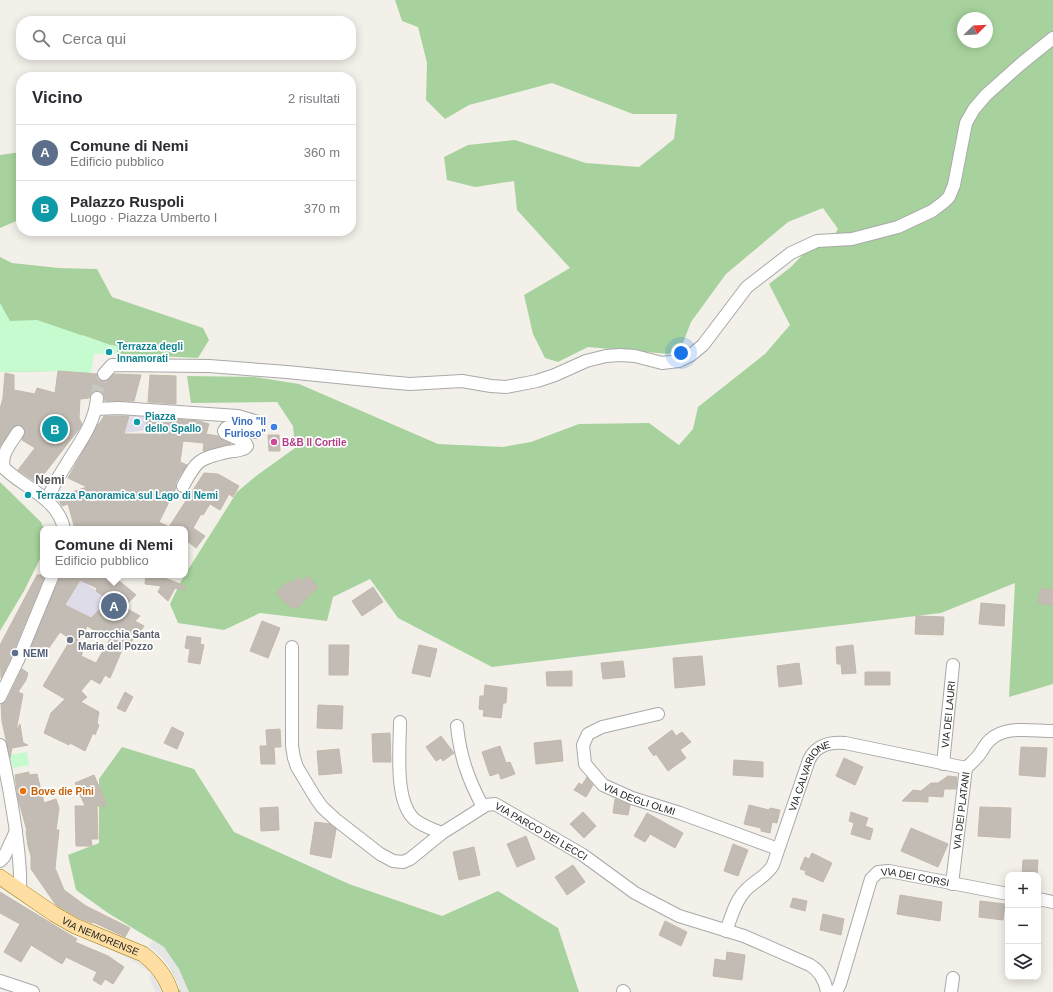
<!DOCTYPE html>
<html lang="it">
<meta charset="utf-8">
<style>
body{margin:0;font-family:Arial,sans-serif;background:#f2f2f3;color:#2b2b33}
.controls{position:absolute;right:12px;bottom:12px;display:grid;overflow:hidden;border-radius:8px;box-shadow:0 2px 10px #0003}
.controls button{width:36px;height:36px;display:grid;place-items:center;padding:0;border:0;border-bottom:1px solid #e1e1e2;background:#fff;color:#2b2b33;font:20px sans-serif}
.compass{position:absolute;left:957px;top:12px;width:36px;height:36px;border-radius:50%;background:#fff;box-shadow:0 2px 10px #0003;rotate:66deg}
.you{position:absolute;left:681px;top:353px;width:14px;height:14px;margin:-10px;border:3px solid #fff;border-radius:50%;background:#1a73e8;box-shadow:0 0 0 6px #1a73e833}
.badge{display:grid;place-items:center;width:26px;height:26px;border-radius:50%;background:#d31300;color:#fff;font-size:13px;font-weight:700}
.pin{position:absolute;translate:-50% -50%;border:2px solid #fff;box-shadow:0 1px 4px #0006}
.popup{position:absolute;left:40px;top:526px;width:148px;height:52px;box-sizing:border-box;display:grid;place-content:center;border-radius:8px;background:#fff;filter:drop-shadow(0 1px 3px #0005);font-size:13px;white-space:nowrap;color:#7c7c81}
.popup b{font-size:15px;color:#2b2b33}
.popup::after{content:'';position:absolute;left:50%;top:100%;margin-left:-8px;border:8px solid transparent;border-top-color:#fff}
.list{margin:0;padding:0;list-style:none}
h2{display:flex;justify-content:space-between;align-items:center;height:52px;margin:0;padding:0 16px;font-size:17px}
h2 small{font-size:13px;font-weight:400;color:#7c7c81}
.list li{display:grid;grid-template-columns:26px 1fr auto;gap:12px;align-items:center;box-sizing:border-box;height:56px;padding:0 16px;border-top:1px solid #e1e1e2}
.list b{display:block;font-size:15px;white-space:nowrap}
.list p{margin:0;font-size:13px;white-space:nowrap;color:#7c7c81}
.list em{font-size:13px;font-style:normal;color:#7c7c81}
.icon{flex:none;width:22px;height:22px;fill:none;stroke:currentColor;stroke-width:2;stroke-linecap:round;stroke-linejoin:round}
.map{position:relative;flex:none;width:1053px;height:992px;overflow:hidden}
.search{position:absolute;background:#fff;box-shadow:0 2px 10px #0003;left:16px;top:16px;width:340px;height:44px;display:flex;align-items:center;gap:10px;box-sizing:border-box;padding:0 14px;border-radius:16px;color:#7c7c81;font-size:15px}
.panel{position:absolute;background:#fff;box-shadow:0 2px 10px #0003;left:16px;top:72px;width:340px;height:164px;border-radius:16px}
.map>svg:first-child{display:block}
.forest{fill:#a7d29d;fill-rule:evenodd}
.park{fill:#c6fbcf}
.parking{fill:#e6e6e6}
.plaza{fill:#dddce8}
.building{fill:#c3bcb4;stroke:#c4b8aa;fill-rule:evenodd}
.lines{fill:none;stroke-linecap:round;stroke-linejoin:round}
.minor-tunnel{stroke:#c8c7c0;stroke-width:12;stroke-dasharray:12 6;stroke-linecap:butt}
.minor-casing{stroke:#a9a9a9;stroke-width:14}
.major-casing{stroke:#9f7900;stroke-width:16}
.minor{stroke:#fff;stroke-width:12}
.major{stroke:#fedea2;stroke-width:15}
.culture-dot{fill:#0f9aa8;stroke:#fff;stroke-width:1.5}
.shop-dot{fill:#3f7fe0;stroke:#fff;stroke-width:1.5}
.hotel-dot{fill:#d1479c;stroke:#fff;stroke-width:1.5}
.worship-dot{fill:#6b7280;stroke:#fff;stroke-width:1.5}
.service-dot{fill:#5c6f8a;stroke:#fff;stroke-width:1.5}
.food-dot{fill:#e8710a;stroke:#fff;stroke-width:1.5}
.labels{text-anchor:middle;stroke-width:3.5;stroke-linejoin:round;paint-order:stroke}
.culture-label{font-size:10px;font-weight:bold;fill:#0d838f;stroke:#fff;text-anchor:start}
.shop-label{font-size:10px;font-weight:bold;fill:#366cbe;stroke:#fff;text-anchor:end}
.hotel-label{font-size:10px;font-weight:bold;fill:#b23c85;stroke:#fff;text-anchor:start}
.worship-label{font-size:10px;font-weight:bold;fill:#5b616d;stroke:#fff;text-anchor:start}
.service-label{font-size:10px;font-weight:bold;fill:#4e5e75;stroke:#fff;text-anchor:start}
.street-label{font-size:10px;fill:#222;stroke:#fff}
.food-label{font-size:10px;font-weight:bold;fill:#c56008;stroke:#fff;text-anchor:start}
.quarter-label{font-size:12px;font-weight:bold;fill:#555;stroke:#fff}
</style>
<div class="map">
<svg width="1053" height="992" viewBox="0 0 1053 992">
<rect width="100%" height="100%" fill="#f2f0e8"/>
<path class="forest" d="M395 0H1053V684L1009 697 1015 583 941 613 492 667 398 618 370 579 333 597 327 621 260 613 224 630 178 623 170 604 181 581 237 492 256 476 295 448 293 426 277 402 191 403 187 376 255 377 299 384 438 444 503 447 531 442 579 424 649 423 679 445 693 429 698 407 765 354 790 325 769 284 791 267 810 247 829 244 838 229 823 208 788 222 726 274 691 322 681 348 669 354 588 347 558 362 545 358 533 334 524 295 570 268 517 210 514 181 475 187 447 180 444 157 468 145 515 140 586 163 639 167 674 139 677 114H633L552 83 469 105 445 119 426 100 427 63 418 27 402 21ZM963 18H987V42H963Z
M21 152V219L0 228V155Z
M0 257 12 263 59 268 97 269 112 297 203 328 209 340 198 358 117 354 116 346 110 345 82 335 91 373 58 371 0 372Z
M0 482 41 522 44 529H43L42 555 24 591 0 631Z
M122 747 194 769 234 832 349 884 442 916 498 891 558 928 579 992H175L181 989 159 944 108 913 76 890 68 855 99 843V779Z"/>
<path class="park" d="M0 303 10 321 37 320 110 345 117 346V354H94L91 373 58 371 0 372Z
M27 752 29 765 13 768 10 755Z"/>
<path class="parking" d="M100 940 148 961 169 992H156L149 979 151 973 128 958 99 945Z
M153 940 164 947 179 969 189 992H181L173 971 161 957 149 946Z"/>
<path class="plaza" d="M131 412 147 413 146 430 125 433Z
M80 580 87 584 104 596 110 590 114 594 91 618 66 605Z"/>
<path class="building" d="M58 371 97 374 99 379 103 381 109 379 114 374 141 375 134 401H105L104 395 98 391 91 393 89 398 80 399 79 418 82 424 79 429 37 483 18 470 35 448 22 440 25 432 22 426 18 425 12 428 0 446V409L3 398 5 373 14 375V390L35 394 37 388 55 393Z
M150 375 176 376V404L148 402Z
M104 416H129L124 434H146L147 417 199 421 209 424 206 434 218 436 222 440 231 444 203 451 204 443 183 441 180 462 187 465 176 482V488L159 522 169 527 204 473 218 474 239 486 233 497 229 494 220 510 210 504 203 515 201 514 193 528 205 536 196 548 186 540 185 543V529H75L68 504 62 506 57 497 87 487 68 478 98 424H99Z
M268 435H279L280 451H269Z
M37 575H45L11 657 1 678 0 645Z
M60 575H112L136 595 124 607 140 616 135 621 144 626 138 635H136L129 645 125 643 110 678 105 675 100 684 91 679 81 691 87 697 81 702 99 712 97 723 99 725 95 735 93 733 85 751 70 743 69 745 44 733 51 713 65 699 43 686 71 639 60 632 44 655 35 650 34 652 30 649ZM80 580 97 588 96 591 109 600 91 618 65 605ZM87 626 110 639 96 663 81 656 85 646 79 643Z
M146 575H157L185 586 184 590 175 588 168 601 158 592 161 586 145 584Z
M308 576 318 587 296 609 293 606 291 608 276 593 289 581 291 584 298 577 302 581Z
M373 587 383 602 362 616 352 601Z
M1041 588 1053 590V605L1038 603Z
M981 603 1005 605 1004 626 979 624Z
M916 616 944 617 943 635 915 634Z
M262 621 280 628 268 658 250 651Z
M187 636 201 638 200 644 204 645 200 664 188 662 190 649 185 648Z
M329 645H349L348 675H329Z
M419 645 437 649 430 677 412 673Z
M853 645 856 673 842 674 841 664H837L836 647Z
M702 656 705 685 675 688 673 658Z
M623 661 625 677 603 679 601 663Z
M799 663 802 684 779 687 777 666Z
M22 669 28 673 26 680 18 692 23 694 16 731 20 724 23 743 28 745 12 748 10 758 2 721 1 704 7 700Z
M572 671V686H547L546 672Z
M865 672H890V685H865Z
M485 685 507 688 506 703H503L501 718 483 716 484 710 479 709 480 696H484Z
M125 692 133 697 125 712 117 708Z
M318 705 343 706 342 729 317 728Z
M172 727 184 733 177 749 164 743Z
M280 729 281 747H274L275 764H261L260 746H267L266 730Z
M672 730 676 736 682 732 691 742 680 750 686 758 668 771 656 754 654 756 648 748Z
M390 733 391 762H373L372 734Z
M441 736 454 753 443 761 441 758 436 761 426 747Z
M561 740 563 761 536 764 534 743Z
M500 746 506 763 510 762 515 774 501 779 499 773 490 776 482 752Z
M1021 747 1047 748 1045 777 1019 775Z
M339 749 342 773 319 775 317 751Z
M844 758 863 767 855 785 836 776Z
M734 760 763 762V777L733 775Z
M29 772V775L37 774 44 803 56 799 59 808 56 830H59L55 868 64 890 86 906 130 928 125 937 93 922 92 923 79 918 56 905 31 869V856L28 846 26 831H27L18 798 15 775Z
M94 775 107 806H97L98 839H91L92 846H76L75 806H85L75 783Z
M948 776 957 777 956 789H944L943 797 928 796V802L902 801 913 790 921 791 931 783H938Z
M587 777 593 785 586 797 574 790 579 783 582 785Z
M615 799 630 805 628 815 613 813Z
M749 805 769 810 770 808 780 810 777 823 772 822 770 833 761 831V828L744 824Z
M278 807 279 830 261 831 260 808Z
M980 807 1011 808 1010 838 978 836Z
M583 812 596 826 584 838 570 824Z
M851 812 868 818 865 826 873 829 870 840 851 834 854 823 849 821Z
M647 813 683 833 675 848 650 834 645 842 634 836Z
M315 822 330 824 336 829 331 858 310 854Z
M911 828 948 844 938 867 901 851Z
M526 836 535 859 517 867 507 844Z
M733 844 748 850 738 876 724 871Z
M474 847 480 875 459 880 453 852Z
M812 853 832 863 823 882 805 874 806 871 800 869 805 857 809 859Z
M1023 860H1038L1037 875H1022Z
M573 865 585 882 567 895 555 877Z
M0 892 77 939 75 942 108 956 124 967 113 984 105 979 101 985 93 980 97 972 66 957 62 964 31 945 21 962 4 952 20 924 0 913Z
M900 895 942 902 940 921 897 914Z
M793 898 807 901 805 911 790 907Z
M980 901 1005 904 1003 920 979 917Z
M823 914 844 919 841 935 820 930Z
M665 921 687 932 681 946 659 935Z
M727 952 745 955 742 980 713 976 715 959 726 961Z"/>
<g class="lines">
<path class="minor-tunnel" d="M97 398 98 388 104 374"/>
<defs>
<g id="minor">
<path d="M104 374 112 365 209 366 287 372 387 382 410 384 462 381 491 386 506 387 537 381 555 375 586 361 606 356 620 355 635 356 662 363 679 361 691 355 703 345 747 287 791 253 817 241 852 239 898 227 932 211 944 202 949 197 954 185 966 123 974 109 986 95 1022 63 1053 38"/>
<path d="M96 409 119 408 238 416 258 422 259 428 255 432 231 426 226 428 224 431 225 433 245 442 247 446 245 448C240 451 233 451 227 452 198 459 197 460 183 486"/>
<path d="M18 432C11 443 0 455 4 468 24 488 58 498 64 529"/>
<path d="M47 500C52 488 59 476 66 465 79 443 95 424 97 398"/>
<path id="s1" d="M292 647V746L294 758 297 767 315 797 322 807 335 819 380 854 393 861 403 862 410 859 442 833 466 818 483 807 486 805 495 804 583 855 635 893 679 916 744 936 810 965C820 971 825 980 827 992"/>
<path d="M0 697 18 660 53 575"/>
<path id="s2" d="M658 714 602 727 588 734 583 745 585 764 603 785 632 798 680 813 778 849"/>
<path d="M400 722C400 748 394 800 414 819 422 826 432 829 442 833"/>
<path d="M457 726C460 756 468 779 483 807"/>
<path d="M0 745C7 776 13 808 17 840 19 857 21 873 20 890"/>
<path id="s3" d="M943 764 953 665"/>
<path d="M0 861 4 857 16 831"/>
<path id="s4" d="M952 884 966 768C970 764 975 760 979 755 983 750 985 744 990 740 1005 725 1033 731 1053 731"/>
<path d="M1038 899 1053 902"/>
<path id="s5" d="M726 931C731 918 735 901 745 891 754 881 766 877 773 865L809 760C816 745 829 742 845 743L966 768"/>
<path d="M0 981 33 992"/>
<path d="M623 991 624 992"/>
<path id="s6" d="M836 992 840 984 871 879 878 872 889 871 1008 894"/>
<path d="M951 992 953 978"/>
</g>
<g id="major">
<path id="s7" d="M0 877 54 914 75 926 143 954C156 964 166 976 171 992"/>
</g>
</defs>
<use href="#minor" class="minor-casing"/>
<use href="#major" class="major-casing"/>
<use href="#minor" class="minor"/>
<use href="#major" class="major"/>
</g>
<g class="culture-dot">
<circle cx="109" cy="352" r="4"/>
<circle cx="137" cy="422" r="4"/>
<circle cx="28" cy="495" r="4"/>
</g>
<circle class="shop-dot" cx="274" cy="427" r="4"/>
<circle class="hotel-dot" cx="274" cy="442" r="4"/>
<circle class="worship-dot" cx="70" cy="640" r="4"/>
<circle class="service-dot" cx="15" cy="653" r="4"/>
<circle class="food-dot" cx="23" cy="791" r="4"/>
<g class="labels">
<g class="culture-label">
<text x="117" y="350">Terrazza degli<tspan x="117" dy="12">Innamorati</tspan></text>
<text x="145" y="420">Piazza<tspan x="145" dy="12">dello Spallo</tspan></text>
<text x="36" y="499">Terrazza Panoramica sul Lago di Nemi</text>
</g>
<g class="shop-label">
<text x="266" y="425">Vino "Il<tspan x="266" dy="12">Furioso"</tspan></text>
</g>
<g class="hotel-label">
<text x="282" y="446">B&amp;B Il Cortile</text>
</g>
<g class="worship-label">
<text x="78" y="638">Parrocchia Santa<tspan x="78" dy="12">Maria del Pozzo</tspan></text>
</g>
<g class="service-label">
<text x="23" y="657">NEMI</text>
</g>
<g class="street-label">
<text dy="4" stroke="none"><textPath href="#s3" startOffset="50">VIA DEI LAURI</textPath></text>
<text dy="4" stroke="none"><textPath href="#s5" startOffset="181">VIA CALVARIONE</textPath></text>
<text dy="4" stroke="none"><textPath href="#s2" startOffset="171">VIA DEGLI OLMI</textPath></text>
<text dy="4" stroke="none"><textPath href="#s4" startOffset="74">VIA DEI PLATANI</textPath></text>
<text dy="4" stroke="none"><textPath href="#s1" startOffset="431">VIA PARCO DEI LECCI</textPath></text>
<text dy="4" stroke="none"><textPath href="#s6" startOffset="166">VIA DEI CORSI</textPath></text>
<text dy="4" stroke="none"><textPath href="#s7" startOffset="117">VIA NEMORENSE</textPath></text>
</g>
<g class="food-label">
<text x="31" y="795">Bove die Pini</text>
</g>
<g class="quarter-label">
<text x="50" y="484">Nemi</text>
</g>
</g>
</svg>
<div class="controls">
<button>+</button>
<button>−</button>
<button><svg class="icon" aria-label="layers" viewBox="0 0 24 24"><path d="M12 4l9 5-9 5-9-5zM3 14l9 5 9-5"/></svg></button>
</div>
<svg class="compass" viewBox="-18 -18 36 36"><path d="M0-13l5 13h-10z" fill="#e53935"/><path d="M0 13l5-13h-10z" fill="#7c7c81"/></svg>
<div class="you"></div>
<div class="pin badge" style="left:114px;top:606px;background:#5c6f8a">A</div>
<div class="popup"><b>Comune di Nemi</b>Edificio pubblico</div>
<div class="pin badge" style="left:55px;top:429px;background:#0f9aa8">B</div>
<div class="search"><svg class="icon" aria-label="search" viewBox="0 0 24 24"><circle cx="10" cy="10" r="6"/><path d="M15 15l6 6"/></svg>Cerca qui</div>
<section class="panel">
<h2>Vicino<small>2 risultati</small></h2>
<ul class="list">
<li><span class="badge" style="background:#5c6f8a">A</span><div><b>Comune di Nemi</b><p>Edificio pubblico</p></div><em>360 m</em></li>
<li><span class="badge" style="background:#0f9aa8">B</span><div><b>Palazzo Ruspoli</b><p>Luogo · Piazza Umberto I</p></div><em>370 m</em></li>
</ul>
</section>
</div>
